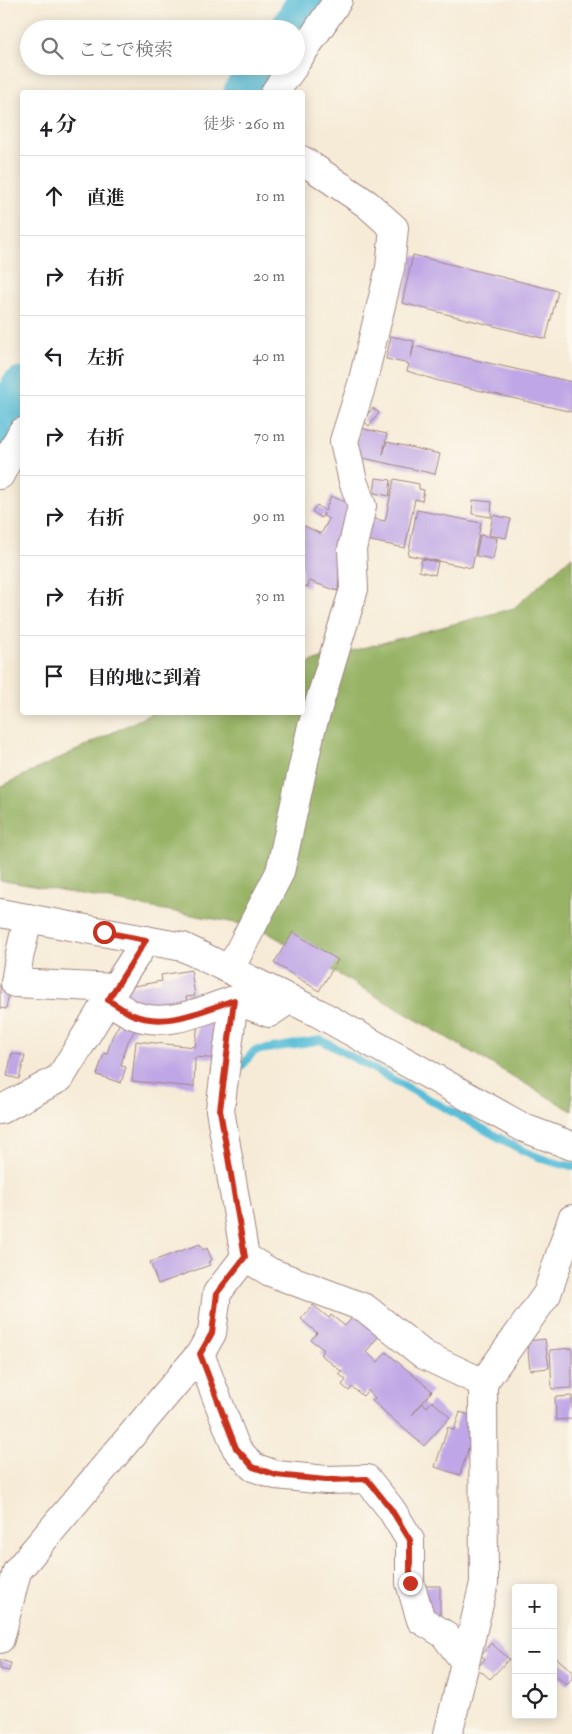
<!DOCTYPE html>
<html lang="ja">
<meta charset="utf-8">
<style>
body{margin:0;font-family:"IM FELL Double Pica","Noto Serif JP",serif;background:#f2f2f2;color:#202124}
.controls{position:absolute;right:15px;bottom:15px;display:grid;overflow:hidden;border-radius:5px;box-shadow:0 2px 12px #0003}
.controls button{width:45px;height:45px;display:grid;place-items:center;padding:0;border:0;border-bottom:1px solid #e0e0e0;background:#fff;color:#202124;font:25px sans-serif}
.stop{position:absolute;width:15px;height:15px;margin:-11px;border:4px solid #c8321e;border-radius:50%;background:#fff}
.stop.end{background:#c8321e;border-color:#fff;box-shadow:0 1px 5px #0008}
.list{margin:0;padding:0;list-style:none}
h2{display:flex;justify-content:space-between;align-items:center;height:65px;margin:0;padding:0 20px;font-size:21px}
h2 small{font-size:16px;font-weight:400;color:#757577}
.list li{display:grid;grid-template-columns:32px 1fr auto;gap:15px;align-items:center;box-sizing:border-box;height:80px;padding:0 20px;border-top:1px solid #e0e0e0}
.list b{display:block;font-size:19px;white-space:nowrap}
.list em{font-size:16px;font-style:normal;color:#757577}
.icon{flex:none;width:28px;height:28px;fill:none;stroke:currentColor;stroke-width:2;stroke-linecap:round;stroke-linejoin:round}
.map{position:relative;flex:none;width:572px;height:1734px;overflow:hidden}
.search{position:absolute;background:#fff;box-shadow:0 2px 12px #0003;left:20px;top:20px;width:285px;height:55px;display:flex;align-items:center;gap:12px;box-sizing:border-box;padding:0 18px;border-radius:28px;color:#757577;font-size:19px}
.panel{position:absolute;background:#fff;box-shadow:0 2px 12px #0003;left:20px;top:90px;width:285px;height:625px;border-radius:5px}
.map>svg:first-child{display:block}
.forest{fill:#98b366;stroke:#716948}
.lines{fill:none;stroke-linecap:round;stroke-linejoin:round}
.stream{stroke:#5abed8;stroke-width:8}
.river{stroke:#5abed8;stroke-width:45}
.building{fill:#bfa6e6}
.minor-casing{stroke:#a08581;stroke-width:30}
.tertiary-casing{stroke:#a08581;stroke-width:30}
.minor{stroke:#fff;stroke-width:28}
.tertiary{stroke:#fff;stroke-width:28}
.route{stroke:#c8321e;stroke-width:6}
</style>
<div class="map">
<svg width="572" height="1734" viewBox="0 0 572 1734">
<rect width="100%" height="100%" fill="#fbf7ec"/>
<filter id="ink" filterUnits="userSpaceOnUse"><feTurbulence type="fractalNoise" baseFrequency=".02" numOctaves="2"/><feDisplacementMap in="SourceGraphic" scale="10" xChannelSelector="R" yChannelSelector="G"/><feConvolveMatrix kernelMatrix="1 2 1 2 8 2 1 2 1" color-interpolation-filters="sRGB"/></filter>
<filter id="wash" filterUnits="userSpaceOnUse"><feTurbulence type="fractalNoise" baseFrequency=".0096" numOctaves="4" result="noise"/><feDisplacementMap in="SourceGraphic" scale="20" xChannelSelector="R" yChannelSelector="G"/><feGaussianBlur stdDeviation="1.12" result="paint"/><feColorMatrix in="noise" values="0 0 0 0 0 0 0 0 0 0 0 0 0 0 0 0 0 1.4 0 .05"/><feComposite in="paint" operator="in"/></filter>
<g filter="url(#wash)">
<rect width="100%" height="100%" fill="#f6ebd7"/>
<path class="forest" d="M572 556V1111L258 927 0 880V787L153 713 302 712 303 664 514 608Z"/>
<g class="lines">
<path class="stream" d="M241 1067 254 1051 321 1040 516 1147C534 1156 552 1164 572 1166"/>
<path class="river" d="M293 29 311 0
M246 92 269 66
M0 435 22 389"/>
</g>
<g id="blocks">
<path class="building" d="M413 255 558 291 546 339 402 303Z
M391 336 414 341 411 358 414 346 572 382V412L439 381 407 371 409 364 386 359Z
M373 408 379 413 369 426 363 420Z
M360 428 387 434 383 454 387 442 440 454 435 474 354 456Z
M376 478 391 480 389 496 374 493Z
M394 479 419 484V489L424 490 422 501 415 499 405 548 366 540 370 518 385 521Z
M331 496 353 505 340 556 338 591 309 581 308 587 302 585V531L305 526 321 534 329 519 323 516 324 513 321 518 312 511 317 505 325 511Z
M473 500 492 502 491 517 472 514Z
M417 510 481 523 472 568 408 555Z
M493 515 511 519 506 538 489 535Z
M480 535 497 538 493 559 476 556Z
M422 559 438 562 435 575 419 571Z
M293 932 338 960 319 991 274 963Z
M191 970 195 996 186 997 188 1005 167 1008 166 1005 139 1009 123 999 129 987 162 981 161 975Z
M0 985 10 987 6 1009 0 1008Z
M124 1016 138 1025 126 1045 121 1066 126 1067 121 1083 97 1075 104 1053 107 1054 112 1037Z
M199 1016 218 1018 222 1059 195 1057 194 1087 132 1081 136 1041 195 1047Z
M12 1053 25 1056 19 1079 7 1076Z
M200 1244 203 1250 207 1248 212 1260 208 1262 210 1265 158 1284 150 1262Z
M313 1305 329 1318 331 1315 345 1326 356 1313 381 1333 366 1352 378 1362 386 1352 432 1391 412 1415 423 1403 427 1407 432 1401 450 1417 424 1446 372 1401 375 1398 368 1390 363 1396 352 1387 349 1391 342 1385 346 1380 339 1374 342 1372 320 1354 324 1350 311 1340 317 1333 301 1319Z
M545 1339 549 1368 530 1370 527 1341Z
M572 1348V1388L552 1389 550 1350Z
M572 1396V1419L556 1420 555 1397Z
M460 1412 478 1418 460 1475 435 1467 448 1427 454 1430Z
M425 1586H440V1615H425Z
M491 1643 509 1659 490 1679 477 1668 485 1659 481 1655Z
M553 1655 572 1671V1679L567 1685 553 1674Z
M0 1660 11 1663 9 1671 0 1669Z"/>
</g>
</g>
<g filter="url(#ink)">
<use href="#blocks" fill-opacity="0" stroke="#a08581" stroke-width="1"/>
<g class="lines">
<defs>
<path id="minor" d="M296 62 338 0
M275 92 294 66
M0 475 22 432
M230 969 280 872 311 730 354 589 352 549 362 506 353 481 344 441 362 384 390 268 394 228 367 204 302 160
M115 988 146 940
M108 1000C115 1004 123 1010 131 1014 165 1029 201 1011 234 1000
M0 1110 60 1078 115 988 15 983 19 958 28 918
M245 1257 270 1272 365 1308 424 1355 483 1383
M200 1354 236 1448 253 1467 276 1475 326 1480 367 1479 391 1509 410 1540V1583L421 1620 444 1634 465 1662
M0 1639 17 1571 200 1354 212 1333 217 1293 245 1257 220 1110 234 1000 269 1013 290 999
M448 1734 484 1583 483 1383 547 1294 572 1219"/>
<path id="tertiary" d="M0 913 183 947 318 1013 524 1128 572 1146"/>
</defs>
<use href="#minor" class="minor-casing"/>
<use href="#tertiary" class="tertiary-casing"/>
<use href="#minor" class="minor"/>
<use href="#tertiary" class="tertiary"/>
</g>
</g>
<g class="lines" filter="url(#ink)">
<path class="route" d="M104 932 146 940 108 1000C115 1004 123 1010 131 1014 165 1029 201 1011 234 1000L220 1110 245 1257 217 1293 212 1333 200 1354 236 1448 253 1467 276 1475 326 1480 367 1479 391 1509 410 1540V1583"/>
</g>
</svg>
<div class="controls">
<button>+</button>
<button>−</button>
<button><svg class="icon" aria-label="locate" viewBox="0 0 24 24"><circle cx="12" cy="12" r="6"/><path d="M12 2v4M12 18v4M2 12h4M18 12h4"/></svg></button>
</div>
<div class="stop" style="left:104px;top:932px"></div>
<div class="stop end" style="left:410px;top:1583px"></div>
<div class="search"><svg class="icon" aria-label="search" viewBox="0 0 24 24"><circle cx="10" cy="10" r="6"/><path d="M15 15l6 6"/></svg>ここで検索</div>
<section class="panel">
<h2>4 分<small>徒歩 · 260 m</small></h2>
<ul class="list">
<li><svg class="icon" aria-label="ahead" viewBox="0 0 24 24"><path d="M12 20V5M6 11l6-6 6 6"/></svg><div><b>直進</b></div><em>10 m</em></li>
<li><svg class="icon" aria-label="right" viewBox="0 0 24 24"><path d="M7 20v-9h11M14 6l5 5-5 5"/></svg><div><b>右折</b></div><em>20 m</em></li>
<li><svg class="icon" aria-label="left" viewBox="0 0 24 24"><path d="M17 20v-9H6M10 6l-5 5 5 5"/></svg><div><b>左折</b></div><em>40 m</em></li>
<li><svg class="icon" aria-label="right" viewBox="0 0 24 24"><path d="M7 20v-9h11M14 6l5 5-5 5"/></svg><div><b>右折</b></div><em>70 m</em></li>
<li><svg class="icon" aria-label="right" viewBox="0 0 24 24"><path d="M7 20v-9h11M14 6l5 5-5 5"/></svg><div><b>右折</b></div><em>90 m</em></li>
<li><svg class="icon" aria-label="right" viewBox="0 0 24 24"><path d="M7 20v-9h11M14 6l5 5-5 5"/></svg><div><b>右折</b></div><em>30 m</em></li>
<li><svg class="icon" aria-label="arrive" viewBox="0 0 24 24"><path d="M6 21V4h12l-3 4 3 4H6"/></svg><div><b>目的地に到着</b></div></li>
</ul>
</section>
</div>
